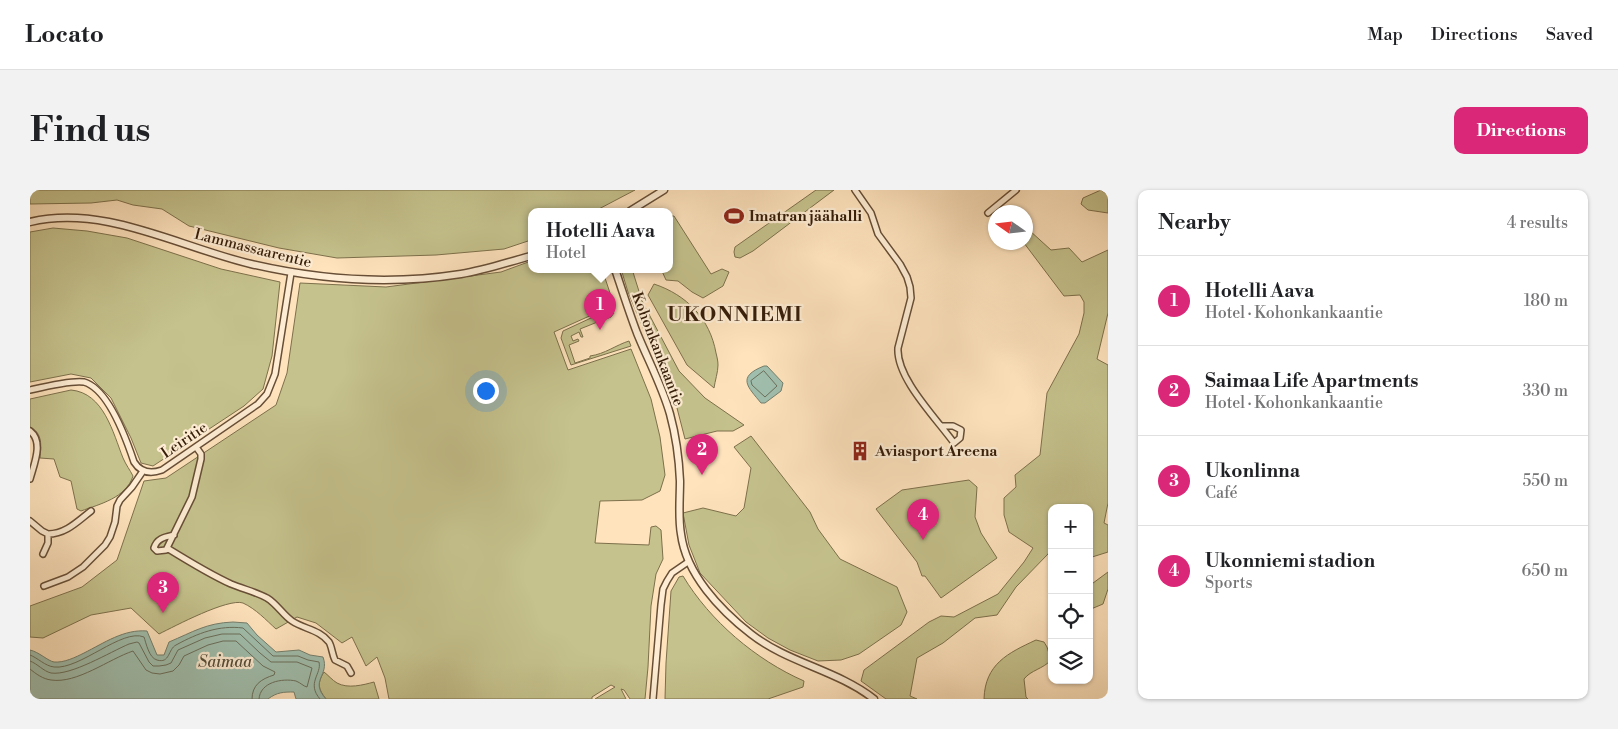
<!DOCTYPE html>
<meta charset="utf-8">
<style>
body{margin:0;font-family:"Libre Bodoni",serif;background:#f2f2f2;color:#202124}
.controls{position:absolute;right:15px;bottom:15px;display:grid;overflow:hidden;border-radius:10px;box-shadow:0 1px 4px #0004}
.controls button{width:45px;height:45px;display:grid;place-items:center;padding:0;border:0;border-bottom:1px solid #e0e0e0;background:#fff;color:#202124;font:25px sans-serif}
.compass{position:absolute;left:958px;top:15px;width:45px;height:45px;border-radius:50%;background:#fff;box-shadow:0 1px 4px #0004;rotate:284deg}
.you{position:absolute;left:455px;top:200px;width:18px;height:18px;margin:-12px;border:4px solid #fff;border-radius:50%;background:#1a73e8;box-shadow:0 0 0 8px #1a73e833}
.badge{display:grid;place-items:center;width:32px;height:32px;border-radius:50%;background:#db2777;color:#fff;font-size:16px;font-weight:700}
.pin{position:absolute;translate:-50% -41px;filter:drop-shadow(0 1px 2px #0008)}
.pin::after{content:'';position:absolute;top:26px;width:18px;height:15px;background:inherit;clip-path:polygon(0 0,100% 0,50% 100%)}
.popup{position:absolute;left:498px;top:18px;width:145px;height:65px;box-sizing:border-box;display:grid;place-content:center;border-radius:10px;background:#fff;filter:drop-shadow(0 1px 4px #0005);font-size:16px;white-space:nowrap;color:#757577}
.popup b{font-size:19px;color:#202124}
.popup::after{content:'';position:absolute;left:50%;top:100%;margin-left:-10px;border:10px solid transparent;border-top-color:#fff}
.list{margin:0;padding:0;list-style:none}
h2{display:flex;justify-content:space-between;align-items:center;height:65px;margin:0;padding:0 20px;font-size:21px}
h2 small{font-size:16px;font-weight:400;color:#757577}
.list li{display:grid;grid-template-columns:32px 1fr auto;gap:15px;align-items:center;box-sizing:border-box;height:90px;padding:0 20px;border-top:1px solid #e0e0e0}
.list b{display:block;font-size:19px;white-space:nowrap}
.list p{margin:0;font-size:16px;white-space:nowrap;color:#757577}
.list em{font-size:16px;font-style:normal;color:#757577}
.icon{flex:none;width:28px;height:28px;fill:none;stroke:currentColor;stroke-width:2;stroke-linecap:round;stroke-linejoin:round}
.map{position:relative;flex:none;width:1078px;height:509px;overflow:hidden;border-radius:10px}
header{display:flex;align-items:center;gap:30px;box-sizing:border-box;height:70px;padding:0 25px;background:#fff;border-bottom:1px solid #e0e0e0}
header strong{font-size:24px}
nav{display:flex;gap:28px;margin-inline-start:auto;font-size:18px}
.intro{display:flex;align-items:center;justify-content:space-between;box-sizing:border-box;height:120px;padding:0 30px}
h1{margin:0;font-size:35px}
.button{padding:12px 22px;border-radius:10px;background:#db2777;color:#fff;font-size:18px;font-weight:700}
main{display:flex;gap:30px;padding:0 30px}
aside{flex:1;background:#fff;border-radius:10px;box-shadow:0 1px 4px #0004}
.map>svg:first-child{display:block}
.green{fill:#c5c28d;stroke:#7d704b}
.water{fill:#a0bead;stroke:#757e6b}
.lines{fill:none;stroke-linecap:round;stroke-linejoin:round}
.shore{stroke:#6a6e5b;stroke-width:1}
.minor-casing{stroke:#674e36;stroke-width:8}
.tertiary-casing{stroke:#674e36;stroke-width:9}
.minor{stroke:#feedd4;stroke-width:5}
.tertiary{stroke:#feedd4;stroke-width:6}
.labels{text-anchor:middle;stroke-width:4.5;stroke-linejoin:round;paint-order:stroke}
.poi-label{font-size:15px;font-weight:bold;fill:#351d09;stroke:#feedd4;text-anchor:start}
.street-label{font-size:15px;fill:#351d09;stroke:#feedd4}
.water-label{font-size:16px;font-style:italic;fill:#554d3a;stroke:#feedd4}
.district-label{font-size:20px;font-weight:bold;letter-spacing:1px;fill:#351d09;stroke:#feedd4}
</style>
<header>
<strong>Locato</strong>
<nav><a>Map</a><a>Directions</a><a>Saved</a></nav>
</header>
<div class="intro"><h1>Find us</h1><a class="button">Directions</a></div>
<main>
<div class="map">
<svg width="1078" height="509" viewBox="0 0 1078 509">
<rect width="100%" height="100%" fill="#fee3bd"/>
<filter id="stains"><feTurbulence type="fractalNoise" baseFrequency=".004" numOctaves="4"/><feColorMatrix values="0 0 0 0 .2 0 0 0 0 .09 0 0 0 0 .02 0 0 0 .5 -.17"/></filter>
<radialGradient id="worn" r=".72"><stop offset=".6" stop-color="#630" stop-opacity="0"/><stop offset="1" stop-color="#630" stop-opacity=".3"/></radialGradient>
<path class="green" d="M0 0H605L565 21H501V50L474 59 406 65 307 68 249 58 159 36 132 19 103 15 87 10 61 13 0 14Z
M786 0H804L723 61 710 68 705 67 704 62 705 57Z
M1071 0 1078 5V23L1058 20 1051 14 1053 8Z
M639 26H644L681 84 692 79 699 82 693 96 673 108 662 102 648 91 636 90 631 79H639Z
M23 38 57 41 97 48 191 79 250 92 242 166 233 199 214 216 123 276 111 273 101 248 81 208 61 188 41 184 0 192V42Z
M999 40 1021 60 1039 58 1052 72 1078 60V123L1067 169 1078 175V313L1074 333 1078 335V362L1059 368V318H1022V357L1018 364 986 397 967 425 945 428 913 453 887 468 880 506 887 509H856L831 491 834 480 899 432 911 426 924 427 968 404 994 372 1003 358 979 342 974 325V308L986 297 985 285 1010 265 1017 203 1049 144 1054 123V112L1050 105 1034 106 994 53 996 52V42Z
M501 71V79H572L581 106 575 119 524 142 538 180 601 159 621 209 630 247 635 285 630 301 612 310 570 311 565 353 619 355 621 337 626 336 631 340 633 369 626 384 621 416 618 477 615 509H600L594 500 591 499 596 509H565L585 497 581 495 562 507V509H359L355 488 347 467 336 476 322 447 312 453 286 433 267 427 246 439C236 430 226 419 213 413 198 408 145 436 129 444L101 418 61 425 13 448 0 447V416L52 397 87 370 114 291 136 288 246 215 257 183 270 93 356 97 471 82Z
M591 79H602L612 111 649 181 675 208 714 235 703 241H687L655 249 647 218 598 102Z
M624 94C657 105 680 129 686 163 687 167 688 171 688 175 688 182 685 191 684 198L657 175 618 105Z
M576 121H581L584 123 581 127 576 129 575 127 570 129V131L550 139 553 147H551L549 142 541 146 543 151 548 149 549 151 539 155 545 173 560 168V166C575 164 586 155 599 151L601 156 541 175 531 148 533 141Z
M41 200C74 203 83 243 93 268 96 275 100 280 103 286 96 308 70 314 51 321L47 319 41 291 30 287 24 269 10 268C11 256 13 243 0 237V209Z
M721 246 780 322 788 339 810 369 867 397 877 422 871 435 829 464 811 470 788 471 760 460 738 448 716 432 670 383 659 355 653 323 673 318 706 326 714 318 721 278 704 257Z
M939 290 947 297 945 327 951 343 967 368 911 408 895 386H892L887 372 846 319 872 300Z
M1078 382V399L1073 414 1061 419 1059 436V396Z
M653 386C680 431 726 470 774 491L773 497 738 509H635L636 473 641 401 649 387Z
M1006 450 1014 452 1017 457 1021 470C1013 479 1001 480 994 489L996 507 998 509H954C955 474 978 463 1006 450Z
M294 482C298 485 302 490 307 493 318 499 333 495 344 492L349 509H296C288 499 287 493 294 482Z"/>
<path class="water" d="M734 176H737L753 193 751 201 735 213H731C718 197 706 187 734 176Z
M203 432 217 433 227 445 246 462 269 460 280 465 293 467C300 486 279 490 296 509H266L264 502C254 502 247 502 238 509H0V460C9 462 18 471 24 472 34 473 46 467 54 463 74 453 94 439 117 441L127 465H134L139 452C163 442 176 433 203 432Z"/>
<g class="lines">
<path class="shore" d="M734 181 747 196 735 207 722 195 721 191Z
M0 465C8 468 15 476 24 477 50 480 92 438 114 447 116 453 119 468 127 470 140 474 138 459 146 455 168 443 189 435 213 438L243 466H268L278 470 289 472C292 484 276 493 290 509
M0 471C8 474 13 481 21 483 41 486 80 462 99 454L107 452 109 453 119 472 123 476H129L136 475 141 473 148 460 175 448 192 444H210L230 463 241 472H267L282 478 277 497C273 496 271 493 266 491 252 488 230 492 229 509
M0 479C6 484 13 489 21 490 47 494 79 469 103 461L116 480 122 483 130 484 143 481 149 475 154 466 178 455 193 451H206L233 476 245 482 244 485C231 489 222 495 222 509"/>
<defs>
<path id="minor" d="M825 0 841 23 848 44 870 74 877 87 880 97 881 108 868 158C866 188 906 228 924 253L930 248 931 240 923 236H912
M958 23 986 0
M0 200C13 197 42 190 54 192 79 199 97 251 104 272 111 283 121 284 132 280L228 214 237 204 245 184 261 83
M0 241C14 252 4 274 0 289
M0 331 12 341 18 344V353L13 364
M18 344C36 344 48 331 61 321
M144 345C135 347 127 348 124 358L127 361 136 360 162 307 171 269V264L166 257
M137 358C158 371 179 384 201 394 213 399 226 402 237 408 247 414 253 425 262 431 274 439 290 440 299 452 302 457 302 464 305 470L317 476 321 483
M14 396 38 387 53 377 75 355 80 347 85 332 87 316 90 310 102 297 113 281
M623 509 631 415 633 399 637 391 642 383 658 372"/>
<path id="tertiary" d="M600 21 634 0
M0 32C74 14 149 57 221 74 290 90 361 95 431 84 455 80 478 72 501 66
M585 79C592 100 599 122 607 143 618 170 632 196 640 224 646 246 649 268 650 291 650 309 648 327 651 344 656 384 690 420 721 444 758 473 807 480 844 509"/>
</defs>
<use href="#minor" class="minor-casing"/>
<use href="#tertiary" class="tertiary-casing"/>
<use href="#minor" class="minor"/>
<use href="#tertiary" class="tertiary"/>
</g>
<defs>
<symbol id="stadium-bare" viewBox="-9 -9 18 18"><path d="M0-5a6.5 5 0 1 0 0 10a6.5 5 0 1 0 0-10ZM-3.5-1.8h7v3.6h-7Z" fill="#8f2418" stroke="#feedd4" stroke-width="2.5" paint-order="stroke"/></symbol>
<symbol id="building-bare" viewBox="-9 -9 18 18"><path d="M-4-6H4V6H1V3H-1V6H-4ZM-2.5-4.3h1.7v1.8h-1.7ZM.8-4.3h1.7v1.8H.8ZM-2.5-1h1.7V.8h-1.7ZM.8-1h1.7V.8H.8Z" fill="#8f2418" stroke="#feedd4" stroke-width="2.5" paint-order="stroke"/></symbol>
</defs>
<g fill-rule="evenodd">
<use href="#stadium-bare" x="690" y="12" width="28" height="28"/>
<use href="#building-bare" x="816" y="247" width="28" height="28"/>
</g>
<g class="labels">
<g class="poi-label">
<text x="719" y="31">Imatran jäähalli</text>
<text x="845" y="266">Aviasport Areena</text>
</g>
<g class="street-label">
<text transform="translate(223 58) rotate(14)" y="5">Lammassaarentie</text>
<text transform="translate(628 159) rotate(69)" y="5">Kohonkankaantie</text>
<text transform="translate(154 250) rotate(-34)" y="5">Leiritie</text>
</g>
<g class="water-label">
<text x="195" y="477">Saimaa</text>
</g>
<g class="district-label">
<text x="705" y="131">UKONNIEMI</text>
</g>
</g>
<rect width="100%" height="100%" filter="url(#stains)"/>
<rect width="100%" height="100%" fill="url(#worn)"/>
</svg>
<div class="controls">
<button>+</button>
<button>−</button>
<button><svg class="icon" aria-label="locate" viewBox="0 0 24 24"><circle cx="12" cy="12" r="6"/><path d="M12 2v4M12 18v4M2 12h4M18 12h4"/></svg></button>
<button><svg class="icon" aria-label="layers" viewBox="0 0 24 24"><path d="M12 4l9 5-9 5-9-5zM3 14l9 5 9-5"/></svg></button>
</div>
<svg class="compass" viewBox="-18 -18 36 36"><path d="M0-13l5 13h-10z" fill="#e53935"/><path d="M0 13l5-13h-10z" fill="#757577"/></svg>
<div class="you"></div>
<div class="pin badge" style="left:570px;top:140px">1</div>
<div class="popup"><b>Hotelli Aava</b>Hotel</div>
<div class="pin badge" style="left:672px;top:285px">2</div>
<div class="pin badge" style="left:133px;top:423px">3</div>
<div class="pin badge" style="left:893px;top:350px">4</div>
</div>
<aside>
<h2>Nearby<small>4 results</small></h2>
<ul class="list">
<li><span class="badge">1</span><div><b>Hotelli Aava</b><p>Hotel · Kohonkankaantie</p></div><em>180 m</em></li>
<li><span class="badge">2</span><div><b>Saimaa Life Apartments</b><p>Hotel · Kohonkankaantie</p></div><em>330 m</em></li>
<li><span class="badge">3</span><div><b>Ukonlinna</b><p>Café</p></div><em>550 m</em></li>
<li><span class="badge">4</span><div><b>Ukonniemi stadion</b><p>Sports</p></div><em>650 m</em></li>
</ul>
</aside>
</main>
